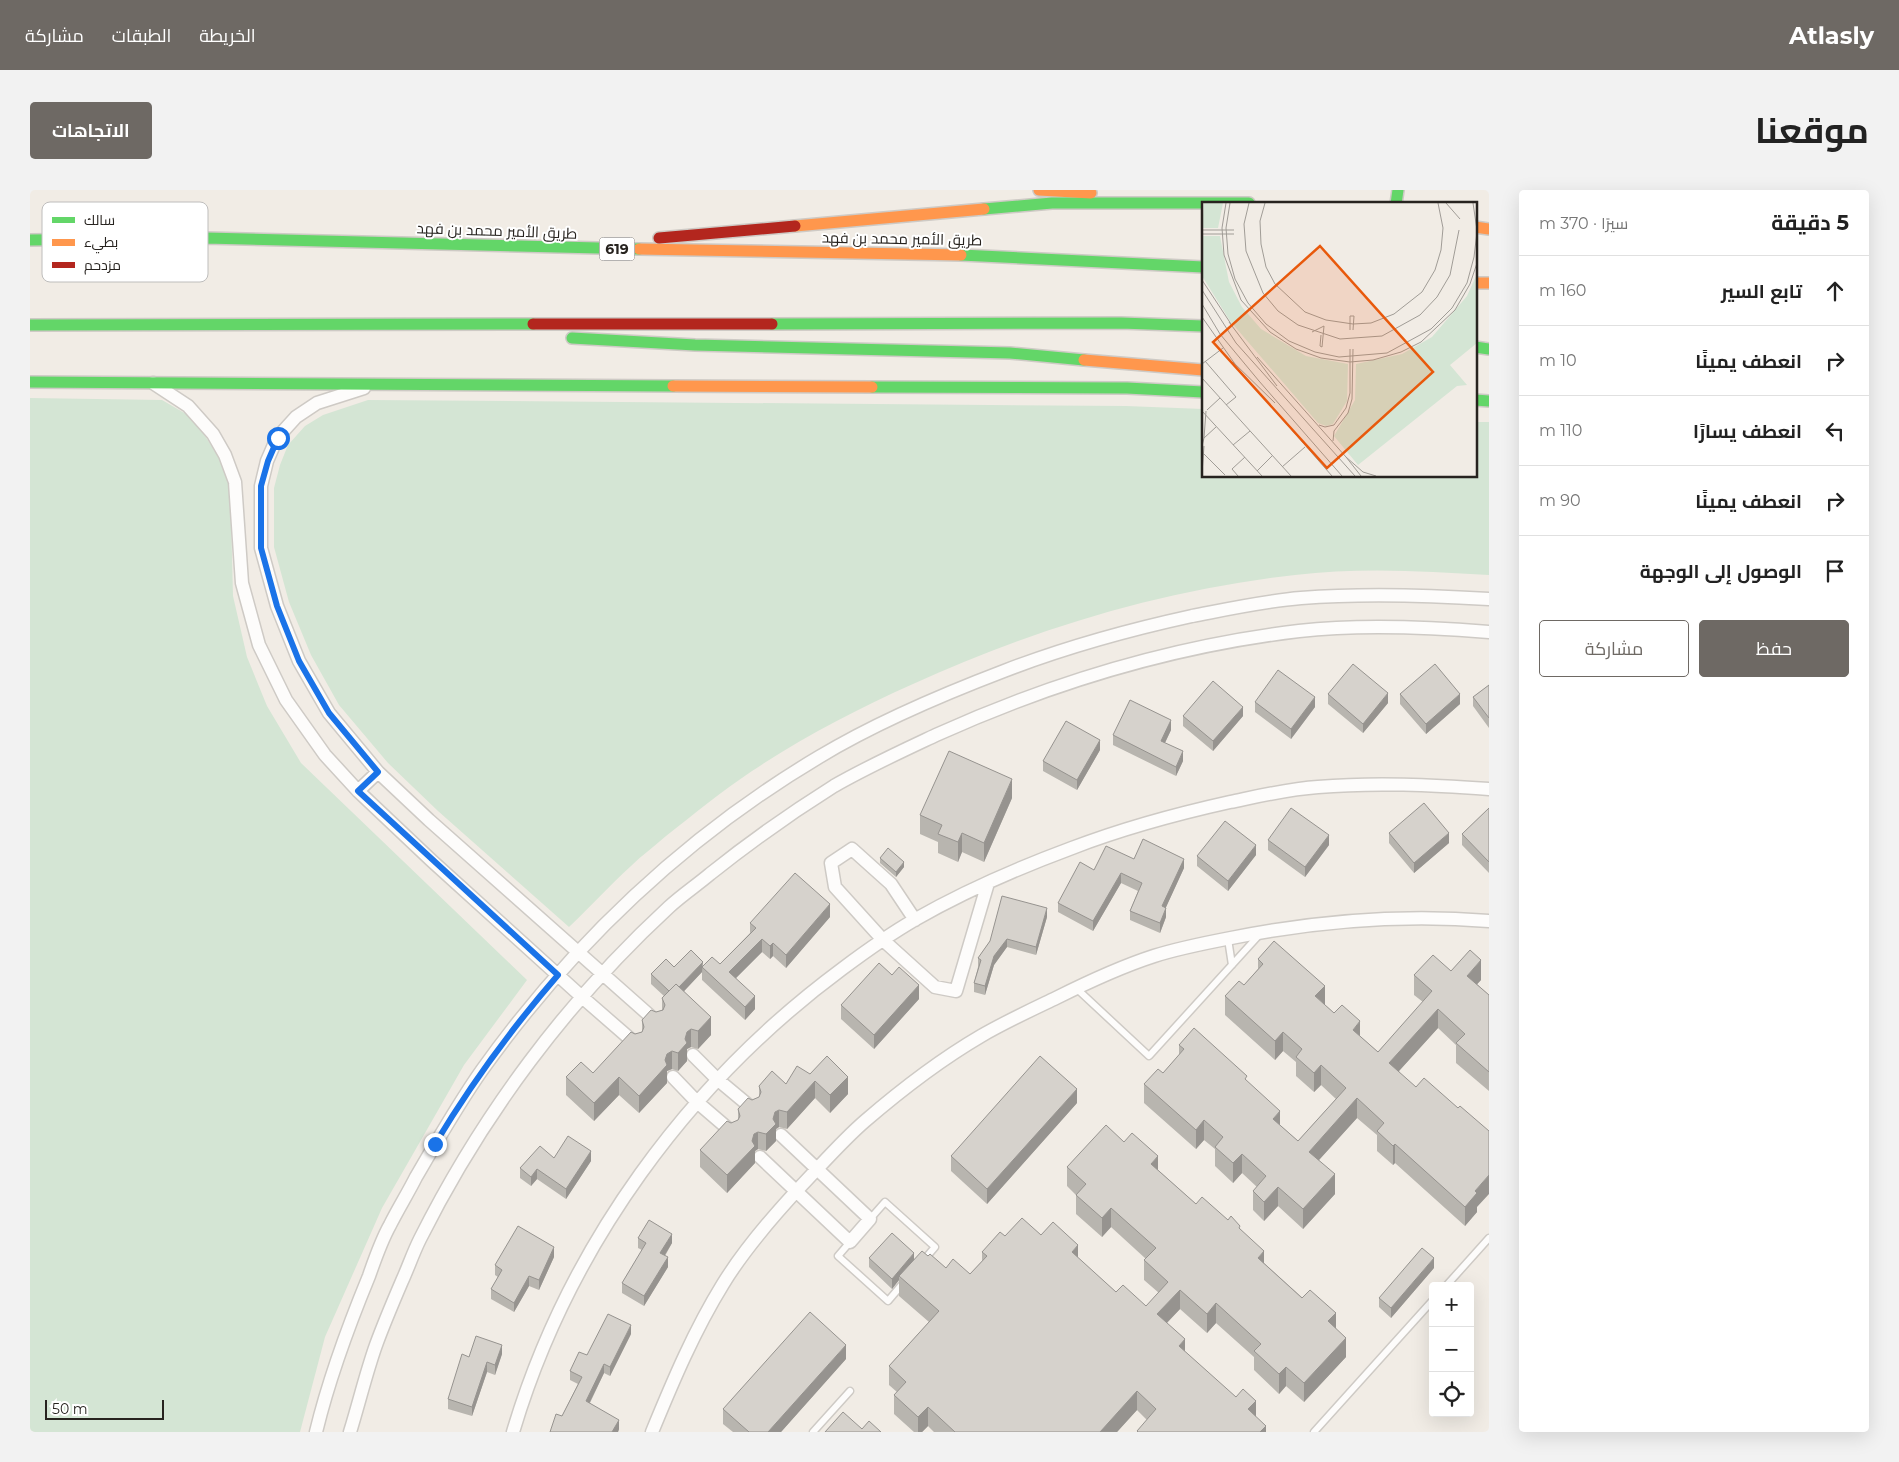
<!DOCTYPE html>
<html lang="ar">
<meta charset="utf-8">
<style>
body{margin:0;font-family:Montserrat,Cairo,sans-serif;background:#f2f2f2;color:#222;direction:rtl}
.controls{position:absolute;right:15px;bottom:15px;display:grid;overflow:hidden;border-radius:5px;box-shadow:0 5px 20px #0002}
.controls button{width:45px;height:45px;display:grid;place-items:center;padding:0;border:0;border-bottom:1px solid #e0e0e0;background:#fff;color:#222;font:25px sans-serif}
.scale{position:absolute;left:15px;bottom:12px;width:119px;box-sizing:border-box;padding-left:5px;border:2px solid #27231f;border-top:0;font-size:14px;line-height:18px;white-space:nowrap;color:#27231f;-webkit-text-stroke:4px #fff;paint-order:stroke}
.stop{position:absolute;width:15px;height:15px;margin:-11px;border:4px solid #1a73e8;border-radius:50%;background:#fff}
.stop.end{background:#1a73e8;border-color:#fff;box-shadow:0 1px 5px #0008}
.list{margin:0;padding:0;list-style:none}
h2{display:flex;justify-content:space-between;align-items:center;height:65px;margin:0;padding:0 20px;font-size:21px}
h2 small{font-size:16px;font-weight:400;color:#767676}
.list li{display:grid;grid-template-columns:32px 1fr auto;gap:15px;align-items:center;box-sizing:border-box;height:70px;padding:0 20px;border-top:1px solid #e0e0e0}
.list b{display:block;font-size:19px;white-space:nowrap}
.list em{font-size:16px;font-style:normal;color:#767676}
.actions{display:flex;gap:10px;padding:15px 20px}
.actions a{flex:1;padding:11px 0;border:1px solid #6e6964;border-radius:5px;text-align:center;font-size:18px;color:#6e6964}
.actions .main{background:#6e6964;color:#fff}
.icon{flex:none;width:28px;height:28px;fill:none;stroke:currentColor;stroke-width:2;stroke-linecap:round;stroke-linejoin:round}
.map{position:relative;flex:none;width:1459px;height:1242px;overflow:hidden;direction:ltr;border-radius:5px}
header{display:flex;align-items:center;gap:30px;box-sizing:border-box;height:70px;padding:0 25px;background:#6e6964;color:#fff}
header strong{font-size:24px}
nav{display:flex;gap:28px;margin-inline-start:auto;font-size:18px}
.intro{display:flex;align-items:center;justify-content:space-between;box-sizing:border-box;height:120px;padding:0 30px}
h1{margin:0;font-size:35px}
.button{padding:12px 22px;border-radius:5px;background:#6e6964;color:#fff;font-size:18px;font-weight:700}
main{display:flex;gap:30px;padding:0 30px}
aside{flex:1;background:#fff;border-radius:5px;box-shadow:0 5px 20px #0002}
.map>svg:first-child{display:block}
.green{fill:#d4e5d4}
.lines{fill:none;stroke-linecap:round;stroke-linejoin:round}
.lane-casing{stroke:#cecac5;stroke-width:9}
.street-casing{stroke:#cecac5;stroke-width:15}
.fast-casing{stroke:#cecac5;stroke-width:14}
.slow-casing{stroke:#cecac5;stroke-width:14}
.jam-casing{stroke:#cecac5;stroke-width:14}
.lane{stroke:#fdfcfb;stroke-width:6}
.street{stroke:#fdfcfb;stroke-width:12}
.fast{stroke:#63d668;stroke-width:11}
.slow{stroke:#ff974d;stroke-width:11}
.jam{stroke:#b3261e;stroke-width:11}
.wall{fill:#b8b5af}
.shaded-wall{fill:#96938f}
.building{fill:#d6d2cc;stroke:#96938f}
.route{stroke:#1a73e8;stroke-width:6}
.labels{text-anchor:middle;stroke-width:4;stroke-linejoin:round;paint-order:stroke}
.shield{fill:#fff;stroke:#686562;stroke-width:1}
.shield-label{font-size:14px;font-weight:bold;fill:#27231f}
.street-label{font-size:15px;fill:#27231f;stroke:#fff}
.inset-road{fill:none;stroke:#a09c96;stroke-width:1}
.view{fill:#e8590c;fill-opacity:0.15;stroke:#e8590c;stroke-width:2.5}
.inset-edge{fill:none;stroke:#27231f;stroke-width:2.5}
.key{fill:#fff;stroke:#bebdbc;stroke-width:1}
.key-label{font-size:14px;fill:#27231f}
</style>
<header>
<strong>Atlasly</strong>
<nav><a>الخريطة</a><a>الطبقات</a><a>مشاركة</a></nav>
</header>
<div class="intro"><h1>موقعنا</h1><a class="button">الاتجاهات</a></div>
<main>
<aside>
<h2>5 دقيقة<small>سيرًا · 370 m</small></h2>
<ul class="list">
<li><svg class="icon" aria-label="ahead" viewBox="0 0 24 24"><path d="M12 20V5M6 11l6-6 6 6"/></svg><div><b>تابع السير</b></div><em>160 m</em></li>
<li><svg class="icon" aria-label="right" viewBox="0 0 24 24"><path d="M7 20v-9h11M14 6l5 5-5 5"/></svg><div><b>انعطف يمينًا</b></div><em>10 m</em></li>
<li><svg class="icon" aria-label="left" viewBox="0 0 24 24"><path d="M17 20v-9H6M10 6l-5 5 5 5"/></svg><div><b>انعطف يسارًا</b></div><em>110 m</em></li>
<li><svg class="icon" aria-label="right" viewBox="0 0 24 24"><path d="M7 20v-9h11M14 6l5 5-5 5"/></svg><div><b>انعطف يمينًا</b></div><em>90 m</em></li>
<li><svg class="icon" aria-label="arrive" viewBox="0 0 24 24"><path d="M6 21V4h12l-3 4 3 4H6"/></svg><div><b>الوصول إلى الوجهة</b></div></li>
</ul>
<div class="actions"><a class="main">حفظ</a><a>مشاركة</a></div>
</aside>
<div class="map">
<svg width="1459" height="1242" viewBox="0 0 1459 1242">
<rect width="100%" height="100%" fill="#f1ece5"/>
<path class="green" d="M0 208 132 210 163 228 183 258 198 284 201 326 203 406 217 467 237 516 271 573 497 790 434 875 352 1018 295 1147 270 1242H0Z
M338 210 1096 216 1173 219V286H1445V232H1459V385C1395 381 1329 377 1265 385 1132 400 1004 439 883 494 827 519 773 547 722 581 692 601 664 624 636 646 625 656 612 665 601 676 580 695 560 717 539 737L408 621 358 573 309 515 281 465 259 412 244 357V298L250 275 258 255 275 236 293 225Z"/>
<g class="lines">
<defs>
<path id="lane" d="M1198 749 1202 775
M1046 798 1119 866 1230 744
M840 1029 855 1012 905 1057 893 1071
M820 1052 808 1066 858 1111 875 1091
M1416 1096 1459 1048
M783 1242 820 1201
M1284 1242 1403 1110"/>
<path id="street" d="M123 193 158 216 183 244 195 265 205 292 212 393 229 455 256 510 295 565 328 601 402 671 552 807 606 854
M334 198 287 213 266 227 247 248 237 271 231 296V358L247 416 269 471 299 523 348 582 399 630 627 832
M328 601 348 582
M885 730 861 694 822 659 801 673 805 697 853 750 905 797 926 801 958 693
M663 865 687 889 723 919
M643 887 667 912 702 942
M730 967 820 1052 840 1029 751 945
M286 1242C299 1188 318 1137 339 1086 345 1069 351 1051 360 1035 368 1019 378 1003 386 987 407 951 428 914 452 880 542 754 656 646 789 567 847 532 911 505 974 481 1036 457 1098 440 1162 426 1198 419 1234 411 1271 408 1333 403 1396 405 1459 409
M320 1242C329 1213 336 1183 346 1155 354 1133 363 1112 372 1091 378 1078 383 1063 390 1049 452 925 537 811 639 717 652 705 667 695 680 684 720 652 761 623 804 596 837 577 872 561 906 545 1021 493 1143 456 1269 441 1332 434 1397 437 1459 442
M483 1242C538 1057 658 893 812 779 836 761 860 744 886 729 935 701 988 678 1042 658 1094 638 1146 624 1200 612 1229 606 1258 599 1288 597 1345 592 1402 595 1459 599
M622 1242C643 1191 664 1141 693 1094 715 1058 744 1025 772 995 793 973 813 950 835 931 871 900 910 870 951 846 975 832 1001 820 1026 808 1058 792 1090 777 1124 766 1149 758 1175 753 1201 748 1286 731 1373 724 1459 731"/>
<path id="fast" d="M1366 14 1368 0
M954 19 1022 13H1219
M0 50 176 48 609 59
M931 65 1173 77
M742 134 1091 133 1173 136
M0 135 503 134
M542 148 665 155 980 163 1054 170
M1445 157 1459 159
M0 192 643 196
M842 197 1097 198 1173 202
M1445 210 1459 211"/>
<path id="slow" d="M1009 0 1061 3
M765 36 954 19
M1445 37 1459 39
M609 59 931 65
M1445 93H1459
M1054 170 1173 180
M643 196 842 197"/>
<path id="jam" d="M629 48 765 36
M503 134H742"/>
</defs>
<use href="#lane" class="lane-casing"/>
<use href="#street" class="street-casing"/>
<use href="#fast" class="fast-casing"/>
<use href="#slow" class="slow-casing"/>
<use href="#jam" class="jam-casing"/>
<use href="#lane" class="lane"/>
<use href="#street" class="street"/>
<use href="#fast" class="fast"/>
<use href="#slow" class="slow"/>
<use href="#jam" class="jam"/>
</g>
<path class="wall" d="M1459 495V538L1443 516V507Z
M1298 504 1358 513 1333 543 1298 514Z
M1370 504 1430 514 1396 544 1370 514Z
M1225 512 1285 517 1261 549 1225 522Z
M1153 526H1213L1183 561 1153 536Z
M1141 540 1135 553 1153 571 1146 586 1083 555V545Z
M1070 560 1047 600 1013 581V571Z
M982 608 954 672 932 662 928 672 908 663V652L890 644V625Z
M1459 618V683L1432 655V644Z
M1359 643 1419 653 1384 683 1359 653Z
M1238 650 1299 655 1275 687 1238 660Z
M1226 665 1198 701 1167 676V666Z
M850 668 874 677 866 687 850 673Z
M1104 669 1154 678 1136 717V727L1130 743 1100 730V721L1108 701 1091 693 1063 741 1028 722V713L1064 680Z
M800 727 756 778 743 766 740 769 732 762 706 788 725 819 715 830 672 790V782L654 801 681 845 668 859 661 857 657 859V871L648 881 642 879 637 881V893L609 923 589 905 564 931 536 905V887L563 883 605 844 612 842V830L626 822 632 820V808L634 806 621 794V784L644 777H673L690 774 720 743V733Z
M1017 727 1006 765 977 757 964 775 955 805 944 802V793L948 777V768L960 751Z
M1228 769 1295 815 1348 862 1393 812 1384 805V785L1421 781 1451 790 1447 794 1459 805V901L1426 873V855L1408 838 1369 881 1447 1017V1022L1435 1036 1365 973 1363 975 1347 961V945L1327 928 1289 970 1305 1004 1273 1039 1248 1016 1234 1031 1223 1020V1001L1227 997 1212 983 1203 993 1185 976V959L1174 950 1166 959 1114 913V894L1133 883 1149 865V855L1217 891 1250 935 1268 951 1306 909 1291 895 1284 902 1266 886V872L1253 861 1245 870 1195 825V806L1214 795 1228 779Z
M862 785 889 809 844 859 811 829V815Z
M780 884 818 904 800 923 785 908 757 939 749 937 746 939V951L736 961 728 959 725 961V973L697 1003 670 977V960L708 930V919L722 910 729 907V896L756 894Z
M1047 913 957 1014 921 981V966Z
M1094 952 1128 980 1166 1014 1198 1030 1210 1039 1234 1073 1306 1138 1316 1167 1274 1212 1256 1196 1249 1204 1224 1180V1167L1186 1133 1177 1143 1150 1119 1137 1133 1155 1162 1226 1227 1236 1242H1107L1117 1230 1107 1220 1087 1242H904L898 1236 892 1242H884L864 1224V1205L867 1202 859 1195V1176L899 1132 869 1106V1090L862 1099 839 1077V1068L884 1069 898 1066 916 1078 940 1084 952 1071V1062L975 1046 1011 1045 1048 1068 1086 1102 1116 1116 1129 1103 1114 1090V1070L1116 1069 1081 1037 1072 1047 1046 1024V1005L1037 996V977Z
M524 968 561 971 536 1009 507 989 501 996 490 988V978Z
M608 1048 642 1053 635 1066 638 1077 614 1116 592 1103V1093L612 1060 608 1058Z
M524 1067 509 1100 499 1096 484 1122 461 1109V1099L468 1087 465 1085V1075Z
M1404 1078 1361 1128 1349 1117V1108Z
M601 1144 580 1186 574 1183 560 1213 589 1239 588 1242H520L532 1226 548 1194 540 1190V1181L557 1165Z
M472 1164 465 1185 457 1182 442 1226 418 1219V1209L439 1167Z
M816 1169 751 1242H703L693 1234V1219Z"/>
<path class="shaded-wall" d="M1358 503V513L1333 543V534Z
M1430 504V514L1396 544V534Z
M1285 507V517L1261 549V539Z
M1213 517V526L1183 561V551Z
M1141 530V540L1131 561V551Z
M1070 550V560L1047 600V590Z
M1153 561V571L1146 586V577Z
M982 589V608L954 672V653Z
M932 643V662L928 672V652Z
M1419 643V653L1384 683V673Z
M1299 645V655L1275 687V677Z
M1226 655V665L1198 701V691Z
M1154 669V678L1132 726V716Z
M874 672V677L866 687V682Z
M1091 683V693L1063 741V731Z
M800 714V727L756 778V765Z
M1017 718V727L1006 765V757Z
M1136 718V727L1130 743V733Z
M732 749V762L699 795V782Z
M977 749V757L964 775 955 805V796L964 766Z
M743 753V766L740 769V756Z
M1451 770V790L1437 805V786Z
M673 772 672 782 642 814V804Z
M889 795V809L844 859V845Z
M1295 796V815L1285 806Z
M725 806V819L715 830V817Z
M1408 819V838L1359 892V873Z
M681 827V845L668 859V841Z
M1330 831V851L1323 840Z
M661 839V857L657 859V871L648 881V863L655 849 657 842Z
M1253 842V861L1245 870V851Z
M642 861V879L637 881V893L609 923V906L637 864Z
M1291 875V895L1284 902V883Z
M589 887V905L564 931V913Z
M818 887V904L800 923V905Z
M785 891V908L757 939V922Z
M1047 899V913L957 1014V999Z
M1327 908V928L1279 981V962Z
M749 920V937L746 939V951L736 961V944L743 929 745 922Z
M1250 921V940L1243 929Z
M1174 930V950L1166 959V940Z
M728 942V959L725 961V973L697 1003V985L722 951 724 944Z
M1365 954V973L1363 975V956Z
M561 961V971L536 1009V999Z
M1212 964V983L1203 993V973Z
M1128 966V985L1121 974Z
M507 979V989L501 996V987Z
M1305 984V1004L1273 1039V1019Z
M1459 985V1004L1447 1017V1022L1435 1036V1017L1445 1001Z
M1248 997V1016L1234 1031V1012Z
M1081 1018V1037L1072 1047V1028Z
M642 1044V1053L630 1073V1063Z
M1048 1055V1074L1042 1062Z
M524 1057V1067L509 1100V1090Z
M1234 1061V1080L1228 1068Z
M884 1063V1073L869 1086V1090L862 1099V1089Z
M638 1067V1077L614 1116V1106Z
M1404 1068V1078L1361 1128V1118Z
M499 1086V1096L484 1122V1113Z
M1150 1100V1119L1127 1143V1124Z
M1186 1113V1133L1177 1143V1124Z
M1306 1123V1142L1298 1131Z
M601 1135V1144L580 1186V1177Z
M1316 1148V1167L1274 1212V1193Z
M1155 1149V1168L1149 1156Z
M472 1155V1164L465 1185V1175Z
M816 1155V1169L751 1242H738Z
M457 1172V1182L442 1226V1217Z
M574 1174V1183L556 1220V1211Z
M1256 1177V1196L1249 1204V1184Z
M1107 1201V1220L1087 1242H1070Z
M1226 1211V1230L1218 1219Z
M898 1217V1236L892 1242H888V1227Z
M589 1230V1239L588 1242H582Z
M1236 1236V1242H1230Z"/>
<path class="building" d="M1323 474 1358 503 1333 534 1298 504Z
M1405 474 1430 504 1396 534 1370 504Z
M1248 480 1285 507 1261 539 1225 512Z
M1183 491 1213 517 1183 551 1153 526Z
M1459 495V528L1443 507Z
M1100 510 1141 530 1131 551 1153 561 1146 577 1083 545Z
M1036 531 1070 550 1047 590 1013 571Z
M919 561 982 589 954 653 932 643 928 652 908 644 912 635 890 625Z
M1394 613 1419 643 1384 673 1359 643Z
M1261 618 1299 645 1275 677 1238 650Z
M1459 618V672L1432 644Z
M1195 631 1226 655 1198 691 1167 666Z
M1113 649 1154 669 1132 716 1136 718 1130 733 1100 721 1112 693 1091 683 1063 731 1028 713 1050 672 1064 680 1076 656 1104 669Z
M858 658 874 672 866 682 850 668Z
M765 683 800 714 756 765 743 753 740 756 732 749 699 782 725 806 715 817 672 777 682 767 690 774 726 738 720 733Z
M972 706 1017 718 1006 757 977 749 964 766 955 796 944 793 951 770 948 768 960 751Z
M1244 751 1295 796 1285 806 1304 823 1312 815 1330 831 1323 840 1348 862 1402 801 1384 785 1403 765 1421 781 1440 760 1451 770 1437 786 1459 805V882L1426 853 1435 844 1408 819 1359 873 1386 897 1394 888 1428 918 1430 916 1459 941V985L1445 1001 1447 1003 1435 1017 1365 954 1363 956 1347 941 1354 933 1327 908 1279 962 1305 984 1273 1019 1248 997 1234 1012 1223 1001 1236 986 1212 964 1203 973 1185 957 1193 947 1174 930 1166 940 1114 894 1128 879 1133 883 1154 859 1149 855 1164 838 1217 886 1215 889 1250 921 1243 929 1268 951 1316 898 1291 875 1284 883 1266 867 1272 859 1253 842 1245 851 1195 806 1209 791 1214 795 1233 774 1228 769Z
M661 760 673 772 649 797 646 794 639 801 621 784 636 769 644 777Z
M849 773 862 785 869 777 889 795 844 845 811 815Z
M646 794 681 827 668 841 661 839 657 842 655 849 657 853 648 863 642 861 637 864 635 870 637 875 609 906 589 887 564 913 536 887 551 872 563 883 601 842 605 844 612 842 614 837 612 830 621 820 626 822 633 820 635 815 632 808Z
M797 866 818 887 800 905 785 891 757 922 749 920 745 922 743 929 746 934 736 944 728 942 724 944 722 951 725 956 697 985 670 960 697 931 701 933 708 930 710 926 708 919 718 908 722 910 729 907 731 902 729 896 742 881 756 894 767 876 780 884Z
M1010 866 1047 899 957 999 921 966Z
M1076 935 1094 952 1102 943 1128 966 1121 974 1166 1014 1172 1007 1198 1030 1201 1026 1210 1036 1209 1038 1234 1061 1228 1068 1272 1108 1280 1100 1306 1123 1298 1131 1316 1148 1274 1193 1256 1177 1249 1184 1224 1161 1231 1154 1186 1113 1177 1124 1150 1100 1127 1124 1155 1149 1149 1156 1206 1207 1213 1199 1226 1211 1218 1219 1236 1236 1230 1242H1108L1107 1241 1126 1219 1107 1201 1070 1242H925L898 1217 888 1227 864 1205 876 1192 859 1176 909 1121 869 1086 892 1061 898 1066 900 1064 916 1078 923 1069 940 1084 957 1066 952 1062 970 1042 975 1046 992 1028 1011 1045 1023 1032 1048 1055 1042 1062 1086 1102 1093 1095 1116 1116 1138 1092 1114 1070 1126 1058 1081 1018 1072 1028 1046 1005 1056 994 1037 977Z
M538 946 561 961 536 999 507 979 501 987 490 978 510 956 524 968Z
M619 1030 642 1044 630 1063 638 1067 614 1106 592 1093 616 1053 608 1048Z
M488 1036 524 1057 509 1090 499 1086 484 1113 461 1099 472 1080 465 1075Z
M862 1043 884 1063 862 1089 839 1068Z
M1392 1058 1404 1068 1361 1118 1349 1108Z
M780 1122 816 1155 738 1242H719L693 1219Z
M578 1124 601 1135 580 1177 574 1174 556 1211 589 1230 582 1242H520L526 1224 532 1226 552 1187 540 1181 549 1162 557 1165Z
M446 1146 472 1155 465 1175 457 1172 442 1217 418 1209 432 1164 439 1167Z
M813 1222 832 1239 839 1231 851 1242H795Z"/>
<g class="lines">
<path class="route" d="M248 248 238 271 231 296V358L247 416 269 471 299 523 348 582 328 601 528 785C482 838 441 894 405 954"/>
</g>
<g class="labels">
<rect class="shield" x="569.5" y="47.5" width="35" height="23" rx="4"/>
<g class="shield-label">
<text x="587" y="64">619</text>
</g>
<g class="street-label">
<text transform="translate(467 41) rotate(2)" y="5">طريق الأمير محمد بن فهد</text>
<text transform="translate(872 49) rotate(1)" y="5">طريق الأمير محمد بن فهد</text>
</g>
</g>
<g transform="translate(1172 12)">
<rect width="275" height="275" fill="#f1ece5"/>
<path d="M2 1H21L16 26H0ZM0 34H18L27 80 40 105 59 127 104 154 146 162 145 199 131 222 124 224 116 221 28 119 0 74ZM275 72V141L248 163 265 183 255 184 156 263 132 234 153 198 154 162 200 152 230 135 265 94Z" fill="#d4e5d4"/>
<path class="inset-road" d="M24 1 20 26 22 53 39 98 68 130 94 147 119 156 148 160 171 158 199 150 219 140 253 108 268 82 275 61M28 1 24 26 26 52 33 77 46 101 64 122 87 139 113 150 137 155 185 151 229 127 250 106 265 81 272 55 275 30M47 1 42 22 44 49 61 91 76 109 96 123 138 137 180 134 218 113 235 95 248 73 257 28M63 1 58 19 59 42 64 65 73 82 103 110 124 118 151 122 169 121 192 112 220 90 233 68 239 48 241 26 236 1M244 1 258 17M271 1 275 28M0 28H32M0 32H32M0 78 29 122M0 88 34 141 153 274M0 102 18 132 57 179 140 274M0 115 33 162M27 120 75 184M148 128V114H152L151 128M110 130 122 124 120 145 118 144 119 133M55 155 144 255 161 270 174 274M3 159 34 195 24 203M31 160 73 201M0 162 21 146M40 171 130 274M0 176 89 274M5 208 18 196M0 209 60 274M117 223 123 225 132 223 144 206 148 191V147M2 236 4 209M131 239 132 229 146 211 150 197 151 147M31 243 48 229M0 244 2 236 14 225M1 251 23 273M144 255 159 274M80 265 103 245M55 269 70 254M0 271 2 244M36 274 30 267 43 255"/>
<path class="view" d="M118 44 231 170 125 266 11 140Z"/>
<rect width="275" height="275" class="inset-edge"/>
</g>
<rect x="12" y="12" width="166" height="80" rx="8" class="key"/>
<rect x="22" y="27" width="23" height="6" fill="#63d668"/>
<rect x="22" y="49" width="23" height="7" fill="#ff974d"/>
<rect x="22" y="72" width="23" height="6" fill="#b3261e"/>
<g class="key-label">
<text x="54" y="35">سالك</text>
<text x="54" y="57">بطيء</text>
<text x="54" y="80">مزدحم</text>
</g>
</svg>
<div class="controls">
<button>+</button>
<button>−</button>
<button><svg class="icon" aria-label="locate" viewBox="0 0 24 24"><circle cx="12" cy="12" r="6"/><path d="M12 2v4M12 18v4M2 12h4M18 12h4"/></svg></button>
</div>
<div class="scale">50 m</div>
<div class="stop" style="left:248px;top:248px"></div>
<div class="stop end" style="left:405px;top:954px"></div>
</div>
</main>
